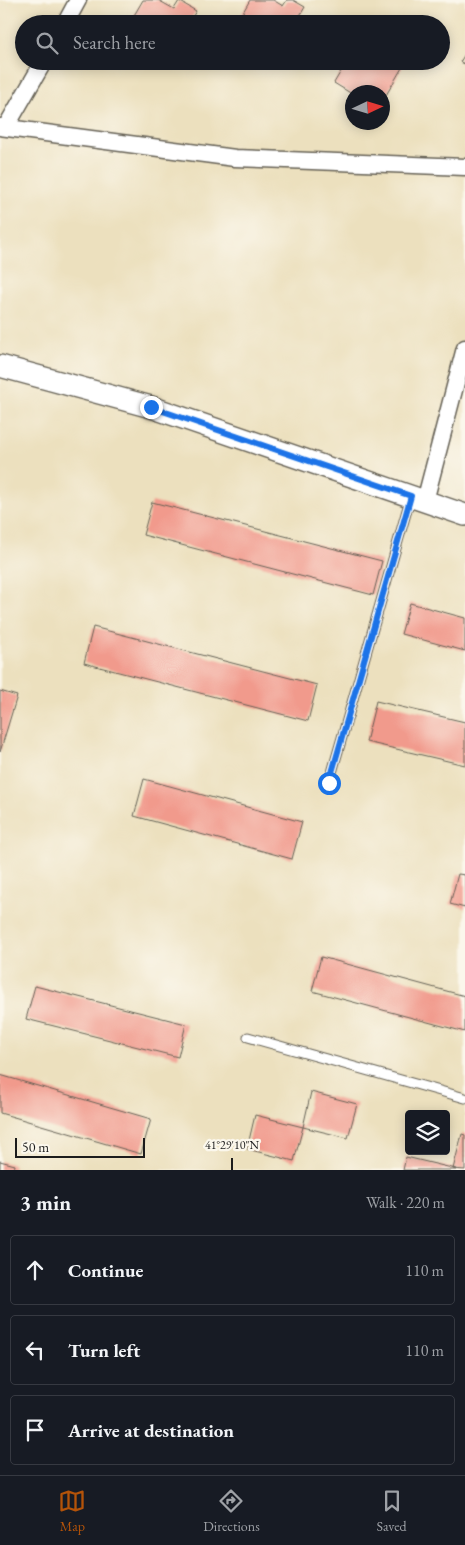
<!DOCTYPE html>
<meta charset="utf-8">
<style>
body{margin:0;font-family:"EB Garamond",serif;background:#242831;color:#f1f3f6}
.controls{position:absolute;right:15px;bottom:15px;display:grid;overflow:hidden;border-radius:5px;box-shadow:0 2px 12px #0003}
.controls button{width:45px;height:45px;display:grid;place-items:center;padding:0;border:0;border-bottom:1px solid #363941;background:#171b24;color:#f1f3f6;font:25px sans-serif}
.compass{position:absolute;left:345px;top:85px;width:45px;height:45px;border-radius:50%;background:#171b24;box-shadow:0 2px 12px #0003;rotate:86deg}
.scale{position:absolute;left:15px;bottom:12px;width:130px;box-sizing:border-box;padding-left:5px;border:2px solid #1c1c1c;border-top:0;font-size:14px;line-height:18px;white-space:nowrap;color:#1c1c1c;-webkit-text-stroke:4px #fbf7ec;paint-order:stroke}
.stop{position:absolute;width:15px;height:15px;margin:-11px;border:4px solid #1a73e8;border-radius:50%;background:#fff}
.stop.end{background:#1a73e8;border-color:#fff;box-shadow:0 1px 5px #0008}
.list{margin:0;padding:0;list-style:none}
h2{display:flex;justify-content:space-between;align-items:center;height:65px;margin:0;padding:0 20px;font-size:21px}
h2 small{font-size:16px;font-weight:400;color:#9ea1a6}
.list li{display:grid;grid-template-columns:32px 1fr auto;gap:15px;align-items:center;box-sizing:border-box;height:70px;margin:0 10px 10px;padding:0 10px;border:1px solid #363941;border-radius:5px}
.list b{display:block;font-size:19px;white-space:nowrap}
.list em{font-size:16px;font-style:normal;color:#9ea1a6}
.icon{flex:none;width:28px;height:28px;fill:none;stroke:currentColor;stroke-width:2;stroke-linecap:round;stroke-linejoin:round}
.map{position:relative;flex:none;width:465px;height:1170px;overflow:hidden}
.search{position:absolute;background:#171b24;box-shadow:0 2px 12px #0003;left:15px;right:15px;top:15px;height:55px;display:flex;align-items:center;gap:12px;box-sizing:border-box;padding:0 18px;border-radius:28px;color:#9ea1a6;font-size:19px}
.sheet{height:305px;background:#171b24}
nav{display:flex;justify-content:space-around;align-items:center;box-sizing:border-box;height:70px;border-top:1px solid #363941;background:#171b24;font-size:14px;color:#9ea1a6}
nav a{display:grid;justify-items:center;gap:2px}
nav .on{color:#b45309}
.map>svg:first-child{display:block}
.building{fill:#f19a8c}
.lines{fill:none;stroke-linecap:round;stroke-linejoin:round}
.service-casing{stroke:#656155;stroke-width:11}
.minor-casing{stroke:#656155;stroke-width:19}
.tertiary-casing{stroke:#656155;stroke-width:24}
.service{stroke:#fff;stroke-width:9}
.minor{stroke:#fff;stroke-width:16}
.tertiary{stroke:#fff;stroke-width:21}
.route{stroke:#1a73e8;stroke-width:6}
.ticks{fill:none;stroke:#1c1c1c;stroke-width:2}
.ticks-label{font-size:12px;text-anchor:middle;fill:#1c1c1c;stroke:#fbf7ec;stroke-width:4.5;stroke-linejoin:round;paint-order:stroke}
</style>
<div class="map">
<svg width="465" height="1170" viewBox="0 0 465 1170">
<rect width="100%" height="100%" fill="#fbf7ec"/>
<filter id="ink" filterUnits="userSpaceOnUse"><feTurbulence type="fractalNoise" baseFrequency=".02" numOctaves="2"/><feDisplacementMap in="SourceGraphic" scale="10" xChannelSelector="R" yChannelSelector="G"/><feConvolveMatrix kernelMatrix="1 2 1 2 8 2 1 2 1" color-interpolation-filters="sRGB"/></filter>
<filter id="wash" filterUnits="userSpaceOnUse"><feTurbulence type="fractalNoise" baseFrequency=".0096" numOctaves="4" result="noise"/><feDisplacementMap in="SourceGraphic" scale="20" xChannelSelector="R" yChannelSelector="G"/><feGaussianBlur stdDeviation="1.12" result="paint"/><feColorMatrix in="noise" values="0 0 0 0 0 0 0 0 0 0 0 0 0 0 0 0 0 1.4 0 .05"/><feComposite in="paint" operator="in"/></filter>
<g filter="url(#wash)">
<rect width="100%" height="100%" fill="#ece0be"/>
<g id="blocks">
<path class="building" d="M143 0H158L174 9 179 1 196 11 188 24H129Z
M250 0H273L283 6 287 0H293L305 7 295 24H236Z
M465 54V64L460 62Z
M347 61H406L382 102V92L352 94 334 83Z
M152 502 382 561 373 595 143 535Z
M410 603 465 618V651L401 634Z
M93 627 317 685 308 721 84 663Z
M0 691 17 696 0 752Z
M376 701 465 722V765L366 742Z
M144 779 302 822 292 859 134 816Z
M458 874 465 875V908L450 904Z
M321 957 465 996V1032L312 991Z
M35 986 186 1024 178 1057 26 1019Z
M0 1075 151 1119 141 1154 0 1113Z
M311 1092 357 1104 348 1138 303 1127 294 1161 247 1149 255 1115 303 1127Z
M462 1134 465 1135V1170L453 1169Z
M406 1157 456 1169V1170H403Z
M0 1161 15 1165 14 1170H0Z"/>
</g>
</g>
<g filter="url(#ink)">
<use href="#blocks" fill-opacity="0" stroke="#656155" stroke-width="1"/>
<g class="lines">
<defs>
<path id="service" d="M329 783 411 496
M248 1037 465 1098"/>
<path id="minor" d="M65 24 78 0
M0 127 235 158 465 167
M6 127 44 61
M425 501 465 348"/>
<path id="tertiary" d="M0 366 151 407 465 515"/>
</defs>
<use href="#service" class="service-casing"/>
<use href="#minor" class="minor-casing"/>
<use href="#tertiary" class="tertiary-casing"/>
<use href="#service" class="service"/>
<use href="#minor" class="minor"/>
<use href="#tertiary" class="tertiary"/>
</g>
</g>
<g class="lines" filter="url(#ink)">
<path class="route" d="M151 407 411 496 329 783"/>
</g>
<path class="ticks" d="M232 1158V1170"/>
<g class="ticks-label">
<text x="232" y="1149">41°29'10"N</text>
</g>
</svg>
<div class="controls">
<button><svg class="icon" aria-label="layers" viewBox="0 0 24 24"><path d="M12 4l9 5-9 5-9-5zM3 14l9 5 9-5"/></svg></button>
</div>
<svg class="compass" viewBox="-18 -18 36 36"><path d="M0-13l5 13h-10z" fill="#e53935"/><path d="M0 13l5-13h-10z" fill="#9ea1a6"/></svg>
<div class="scale">50 m</div>
<div class="stop" style="left:329px;top:783px"></div>
<div class="stop end" style="left:151px;top:407px"></div>
<div class="search"><svg class="icon" aria-label="search" viewBox="0 0 24 24"><circle cx="10" cy="10" r="6"/><path d="M15 15l6 6"/></svg>Search here</div>
</div>
<section class="sheet">
<h2>3 min<small>Walk · 220 m</small></h2>
<ul class="list">
<li><svg class="icon" aria-label="ahead" viewBox="0 0 24 24"><path d="M12 20V5M6 11l6-6 6 6"/></svg><div><b>Continue</b></div><em>110 m</em></li>
<li><svg class="icon" aria-label="left" viewBox="0 0 24 24"><path d="M17 20v-9H6M10 6l-5 5 5 5"/></svg><div><b>Turn left</b></div><em>110 m</em></li>
<li><svg class="icon" aria-label="arrive" viewBox="0 0 24 24"><path d="M6 21V4h12l-3 4 3 4H6"/></svg><div><b>Arrive at destination</b></div></li>
</ul>
</section>
<nav>
<a class="on"><svg class="icon" aria-label="map" viewBox="0 0 24 24"><path d="M3 6l6-2 6 2 6-2v14l-6 2-6-2-6 2zM9 4v14M15 6v14"/></svg>Map</a>
<a><svg class="icon" aria-label="directions" viewBox="0 0 24 24"><path d="M12 3l9 9-9 9-9-9zM9 14v-3h6M13 9l2 2-2 2"/></svg>Directions</a>
<a><svg class="icon" aria-label="saved" viewBox="0 0 24 24"><path d="M7 4h10v16l-5-4-5 4z"/></svg>Saved</a>
</nav>
